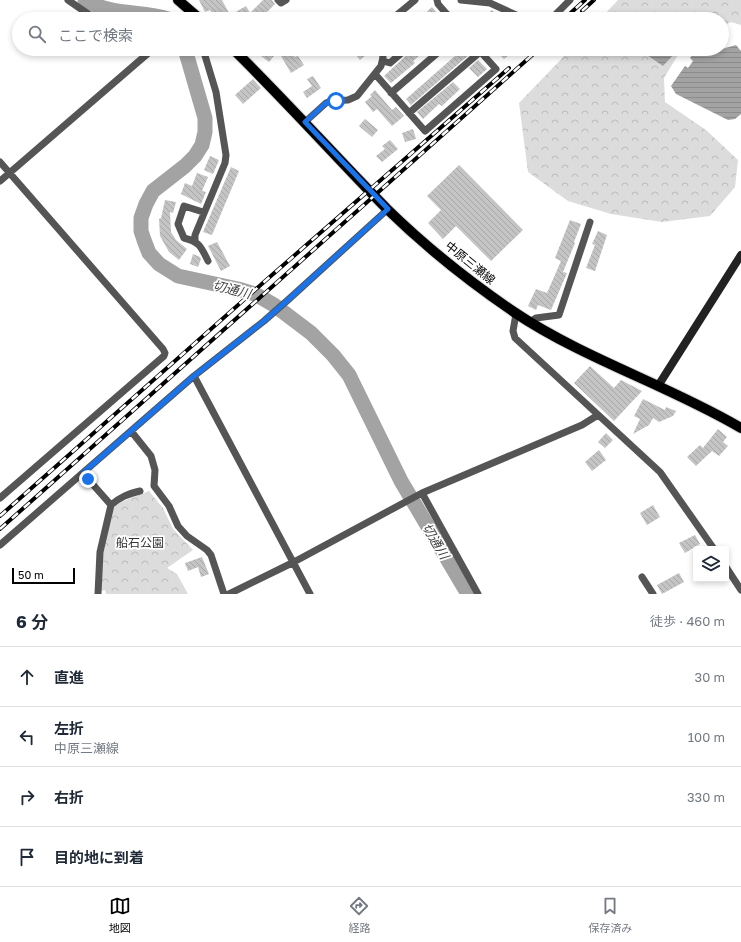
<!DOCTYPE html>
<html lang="ja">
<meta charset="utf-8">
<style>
body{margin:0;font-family:"Golos Text","Noto Sans JP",sans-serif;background:#f2f2f3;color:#1f2937}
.controls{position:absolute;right:12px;bottom:12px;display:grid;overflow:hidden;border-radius:4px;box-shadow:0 2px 6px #0003}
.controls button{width:36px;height:36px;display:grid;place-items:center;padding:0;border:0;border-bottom:1px solid #e0e1e3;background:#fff;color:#1f2937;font:20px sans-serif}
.scale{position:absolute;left:12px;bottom:10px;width:63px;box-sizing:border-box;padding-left:4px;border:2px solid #000;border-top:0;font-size:11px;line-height:14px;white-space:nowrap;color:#000;-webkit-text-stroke:3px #fff;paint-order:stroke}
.stop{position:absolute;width:12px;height:12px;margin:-9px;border:3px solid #1a73e8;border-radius:50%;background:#fff}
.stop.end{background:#1a73e8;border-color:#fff;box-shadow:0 1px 4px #0008}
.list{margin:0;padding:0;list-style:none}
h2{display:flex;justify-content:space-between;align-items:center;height:52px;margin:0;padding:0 16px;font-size:17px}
h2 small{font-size:13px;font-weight:400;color:#747a83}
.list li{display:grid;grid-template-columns:26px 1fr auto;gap:12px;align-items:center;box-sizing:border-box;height:60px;padding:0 16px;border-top:1px solid #e0e1e3}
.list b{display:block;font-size:15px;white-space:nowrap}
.list p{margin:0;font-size:13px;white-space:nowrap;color:#747a83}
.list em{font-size:13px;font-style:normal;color:#747a83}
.icon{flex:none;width:22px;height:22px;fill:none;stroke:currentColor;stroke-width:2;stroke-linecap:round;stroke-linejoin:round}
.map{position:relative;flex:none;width:741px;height:594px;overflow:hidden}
.search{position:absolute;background:#fff;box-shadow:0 2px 6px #0003;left:12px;right:12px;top:12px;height:44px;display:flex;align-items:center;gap:10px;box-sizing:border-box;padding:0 14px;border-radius:22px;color:#747a83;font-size:15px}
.sheet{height:292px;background:#fff}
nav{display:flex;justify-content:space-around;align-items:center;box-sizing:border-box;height:56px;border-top:1px solid #e0e1e3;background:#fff;font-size:11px;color:#747a83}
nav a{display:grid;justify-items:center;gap:2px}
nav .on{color:#000}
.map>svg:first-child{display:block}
.forest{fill:url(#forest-crowns)}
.water{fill:url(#water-rules)}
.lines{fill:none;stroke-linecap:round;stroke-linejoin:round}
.river{stroke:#a3a3a3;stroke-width:15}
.building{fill:url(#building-back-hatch)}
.primary-casing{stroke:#dbdbdb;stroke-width:12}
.street{stroke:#555;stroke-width:7}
.secondary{stroke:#222;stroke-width:8}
.primary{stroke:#000;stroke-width:10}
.rail-casing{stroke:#000;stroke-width:4}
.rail{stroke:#fff;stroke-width:2.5;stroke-dasharray:8;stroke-linecap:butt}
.route{stroke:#1a73e8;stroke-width:5}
.labels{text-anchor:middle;stroke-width:3.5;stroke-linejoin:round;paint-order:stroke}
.street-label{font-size:12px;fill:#000;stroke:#fff}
.park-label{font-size:12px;fill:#333;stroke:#fff}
.water-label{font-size:13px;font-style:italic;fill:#444;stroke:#fff}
</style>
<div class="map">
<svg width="741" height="594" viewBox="0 0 741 594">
<defs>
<pattern id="forest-crowns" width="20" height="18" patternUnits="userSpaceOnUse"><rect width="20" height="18" fill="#dcdcdc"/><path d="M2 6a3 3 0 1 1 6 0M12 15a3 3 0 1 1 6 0" fill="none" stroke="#bbb"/></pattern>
<pattern id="water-rules" width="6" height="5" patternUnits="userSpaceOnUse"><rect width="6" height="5" fill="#a3a3a3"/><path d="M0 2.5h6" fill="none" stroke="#8b8b8b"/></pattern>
<pattern id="building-back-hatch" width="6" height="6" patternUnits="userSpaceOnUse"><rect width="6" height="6" fill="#c4c4c4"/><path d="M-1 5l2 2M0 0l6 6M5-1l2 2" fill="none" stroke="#a7a7a7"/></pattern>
</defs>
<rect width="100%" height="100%" fill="#fff"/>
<path class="forest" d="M618 0H741V25L731 22 722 26V19H600Z
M571 49H685L678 55 664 78 665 102 706 130 738 160 735 187 710 216 662 222 611 214 568 201 528 172 519 103Z
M149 491 163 508 173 529 193 550 167 568 177 574 188 594H106L105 590 101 591 102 548 114 505Z"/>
<path class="water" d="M736 45 741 51V114L735 119 728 120 676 94 671 86 685 66 688 68 693 61 690 58 697 49H722Z
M647 49H677L676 52 663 66 644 53Z"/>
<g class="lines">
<path class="river" d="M85 0C109 15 141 11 168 19
M185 49 205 118V132L202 145 195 156 185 166 153 191 146 204 141 218V231L144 240 149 253 159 264 178 276 238 289 255 294 274 305 311 333 333 355 349 375 401 481 468 594"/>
</g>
<path class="building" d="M199 0H222L229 13 215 19 210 10 205 12Z
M263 0H272L275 4 260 19H237L234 13 246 6 250 13Z
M432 7 437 13 431 19H419Z
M492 10 500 19H482Z
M266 49H290L295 57 298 56 304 65 291 73 278 51 269 62 261 56Z
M351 49H373L360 60Z
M411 49H427L413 61 415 63 391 83 384 76 409 53Z
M463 49H468L471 53 411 105 406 99Z
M501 49H516L504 59 497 52Z
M478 60 487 69 478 77 469 68Z
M313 76 321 88 307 98 303 92 312 86 307 79Z
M253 79 261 88 243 104 235 95Z
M453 82 460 89 442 106 439 104 423 119 417 112Z
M375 90 392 110 396 107 404 116 392 126 377 109 373 112 365 102 372 96 370 95Z
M365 119 378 130 372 137 359 126Z
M413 129 416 139 405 142 402 133Z
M390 140 398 149 382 162 376 156 385 149 382 146Z
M210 156 219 160 213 174 204 170Z
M459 165 523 230 491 261 456 226 443 239 428 223 441 210 427 196Z
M231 167 239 171 212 235 203 232Z
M197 173 208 177 202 191 206 192 201 204 181 194 185 183 192 186Z
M165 200 176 202 173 213 170 212 171 232 176 240 187 249 179 260 169 252 160 236 159 219 161 218Z
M570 220 581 224 574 242 575 243 563 272 567 273 551 310 538 305 536 310 528 306 536 289 547 293 561 261 555 258Z
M598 231 607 235 595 271 586 268 595 245 592 244Z
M217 242 230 266 221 271 208 246Z
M193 254 200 257 201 259 198 267 190 264Z
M590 366 614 388 621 380 642 391 614 421 574 383Z
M643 399 665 410 666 407 676 411 673 416 659 422 653 418 649 425 633 434 640 419 634 416Z
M718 429 727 437 723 442 728 446 719 456 712 451 696 466 687 457 700 445 703 448Z
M606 433 613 440 605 448 598 442Z
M599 450 606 460 592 471 585 462Z
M653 505 660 517 647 525 640 513Z
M695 535 700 544 685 553 679 543Z
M202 557 209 574 201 577 198 567 188 571 185 563Z
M679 573 684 582 662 594 657 585Z"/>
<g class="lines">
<defs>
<path id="primary" d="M178 0 200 19
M233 49C286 101 335 156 387 209 426 247 470 282 514 312 584 359 668 385 741 428"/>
</defs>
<use href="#primary" class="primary-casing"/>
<path class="street" d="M68 0 94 18 101 19
M278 0 281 3 286 0
M437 0 438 4 451 19
M461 0 490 3 525 19
M188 19 194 14
M392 19 415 0
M440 19 447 14
M548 19 552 18 570 0
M383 61 390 63 406 49
M375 74 425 131 496 69 478 49
M391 93 442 49
M409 113 480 52
M305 122 326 103 331 101 348 100 357 96 381 66 383 57 381 49
M0 162 163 349 165 353 164 356 0 498
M0 181 153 49
M203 212 184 206 178 224 184 238C200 242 201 247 208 261
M195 241V235L225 163 226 155 216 92 203 49
M516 314 513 331 515 338 660 472 714 549
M530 322 536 318 559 315 590 222
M194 376 310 594
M131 431 151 456 155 470 154 486 169 506 178 526 187 536 207 550 211 555 224 594
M84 472 88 479 111 505 100 552 98 594
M422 493 478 594
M111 505C120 497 128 494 140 491
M0 545 194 376 264 321 289 299 388 209
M726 567 741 590
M642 577 653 594
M229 594 292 563 422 493 582 425 598 415"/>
<path class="secondary" d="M658 386 741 255"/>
<use href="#primary" class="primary"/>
<defs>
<path id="rail" d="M582 11 594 0
M564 19 585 0
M0 516 264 282 509 68
M0 529 539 49"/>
</defs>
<use href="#rail" class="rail-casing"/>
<use href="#rail" class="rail"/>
</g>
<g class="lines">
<path class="route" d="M88 479 84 472 194 376 264 321 289 299 388 209 305 122 326 103 336 101"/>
</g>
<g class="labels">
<g class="street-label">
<text transform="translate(470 263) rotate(39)" y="4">中原三瀬線</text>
</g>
<g class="park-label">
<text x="140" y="547">船石公園</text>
</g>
<g class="water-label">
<text transform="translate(232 289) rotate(14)" y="5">切通川</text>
<text transform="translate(436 541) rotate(59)" y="5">切通川</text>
</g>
</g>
</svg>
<div class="controls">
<button><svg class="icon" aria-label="layers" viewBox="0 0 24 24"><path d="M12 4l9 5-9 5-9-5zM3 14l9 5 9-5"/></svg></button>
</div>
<div class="scale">50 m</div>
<div class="stop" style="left:336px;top:101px"></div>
<div class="stop end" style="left:88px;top:479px"></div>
<div class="search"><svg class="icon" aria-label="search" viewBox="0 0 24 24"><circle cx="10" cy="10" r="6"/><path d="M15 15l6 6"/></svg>ここで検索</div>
</div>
<section class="sheet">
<h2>6 分<small>徒歩 · 460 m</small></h2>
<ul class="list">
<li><svg class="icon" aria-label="ahead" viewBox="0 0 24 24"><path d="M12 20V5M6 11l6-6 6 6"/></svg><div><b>直進</b></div><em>30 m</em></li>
<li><svg class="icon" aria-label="left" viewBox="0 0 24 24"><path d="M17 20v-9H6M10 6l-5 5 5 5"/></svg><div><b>左折</b><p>中原三瀬線</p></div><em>100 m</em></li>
<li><svg class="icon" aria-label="right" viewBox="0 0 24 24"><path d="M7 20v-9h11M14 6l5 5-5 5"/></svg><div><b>右折</b></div><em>330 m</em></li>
<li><svg class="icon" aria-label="arrive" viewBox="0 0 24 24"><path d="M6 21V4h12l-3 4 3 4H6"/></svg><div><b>目的地に到着</b></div></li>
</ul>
</section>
<nav>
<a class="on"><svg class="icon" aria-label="map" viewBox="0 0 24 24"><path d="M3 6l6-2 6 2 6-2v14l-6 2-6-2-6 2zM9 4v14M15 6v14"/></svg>地図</a>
<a><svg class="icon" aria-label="directions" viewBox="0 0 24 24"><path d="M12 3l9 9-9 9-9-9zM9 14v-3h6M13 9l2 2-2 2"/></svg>経路</a>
<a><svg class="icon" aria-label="saved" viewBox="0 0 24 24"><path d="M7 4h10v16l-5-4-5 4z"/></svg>保存済み</a>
</nav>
